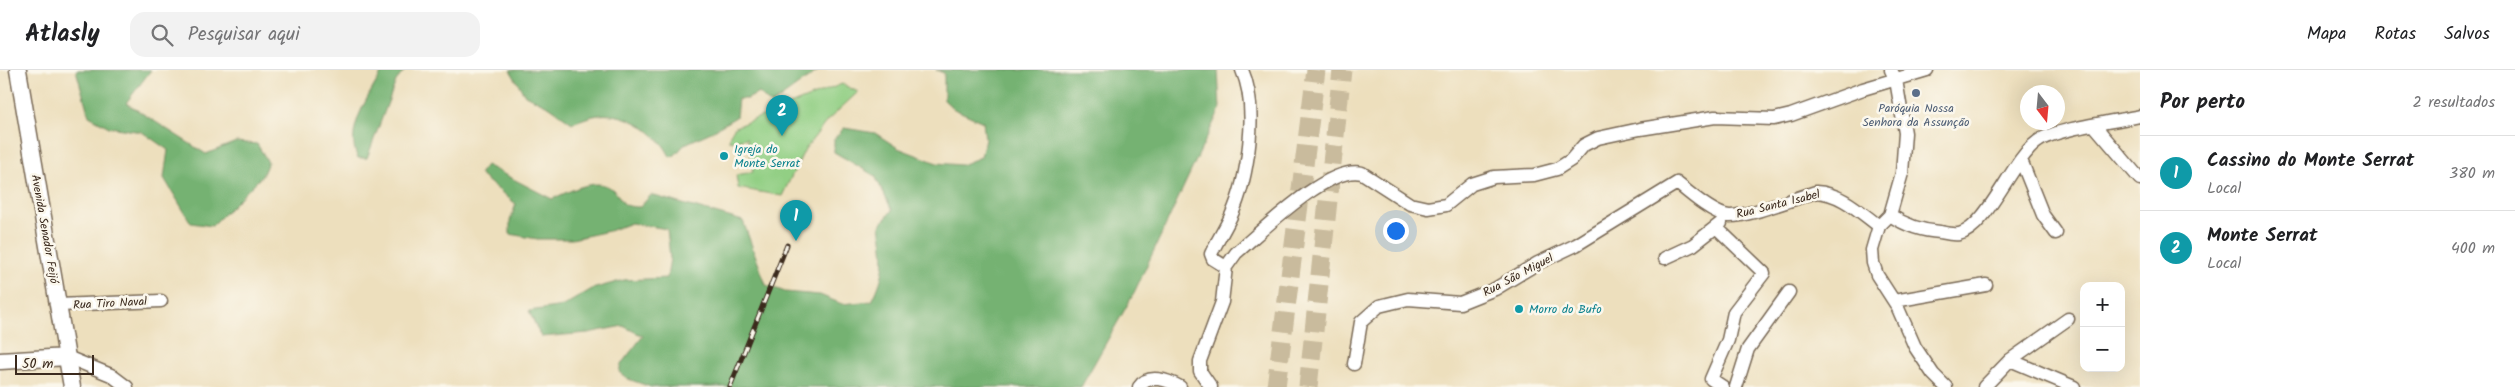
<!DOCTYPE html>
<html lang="pt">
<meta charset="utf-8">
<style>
body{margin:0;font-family:Kalam,sans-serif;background:#f2f2f2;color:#202124}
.controls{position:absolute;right:15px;bottom:15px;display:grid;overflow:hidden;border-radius:10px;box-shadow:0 5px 20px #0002}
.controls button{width:45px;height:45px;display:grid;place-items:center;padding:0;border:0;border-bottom:1px solid #e0e0e0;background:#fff;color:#202124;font:25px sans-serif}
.compass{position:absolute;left:2020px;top:15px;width:45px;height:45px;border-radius:50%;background:#fff;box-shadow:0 5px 20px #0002;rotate:164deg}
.scale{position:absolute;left:15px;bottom:12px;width:79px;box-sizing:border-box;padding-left:5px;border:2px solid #3b2a1e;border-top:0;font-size:14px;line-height:18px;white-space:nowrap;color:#3b2a1e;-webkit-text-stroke:4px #fbf7ec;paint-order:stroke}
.you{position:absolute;left:1395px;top:160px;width:18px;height:18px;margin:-12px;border:4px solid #fff;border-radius:50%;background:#1a73e8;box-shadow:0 0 0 8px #1a73e833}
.badge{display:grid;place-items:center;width:32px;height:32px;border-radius:50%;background:#db2777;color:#fff;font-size:16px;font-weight:700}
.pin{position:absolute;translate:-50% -41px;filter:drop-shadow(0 1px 2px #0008)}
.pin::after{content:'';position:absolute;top:26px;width:18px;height:15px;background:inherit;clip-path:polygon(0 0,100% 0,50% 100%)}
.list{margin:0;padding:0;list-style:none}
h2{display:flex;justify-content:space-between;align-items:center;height:65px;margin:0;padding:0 20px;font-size:21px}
h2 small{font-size:16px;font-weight:400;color:#757577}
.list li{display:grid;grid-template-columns:32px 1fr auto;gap:15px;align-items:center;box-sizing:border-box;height:75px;padding:0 20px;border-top:1px solid #e0e0e0}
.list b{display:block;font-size:19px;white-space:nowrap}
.list p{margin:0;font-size:16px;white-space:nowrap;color:#757577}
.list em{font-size:16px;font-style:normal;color:#757577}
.icon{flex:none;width:28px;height:28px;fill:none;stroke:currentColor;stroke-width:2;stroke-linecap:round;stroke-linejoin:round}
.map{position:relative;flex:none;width:2140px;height:317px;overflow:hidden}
header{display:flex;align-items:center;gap:30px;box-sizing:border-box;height:70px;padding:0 25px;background:#fff;border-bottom:1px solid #e0e0e0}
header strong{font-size:24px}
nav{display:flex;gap:28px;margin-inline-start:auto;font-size:18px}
.search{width:350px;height:45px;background:#f2f2f2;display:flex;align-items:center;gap:12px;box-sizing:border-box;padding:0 18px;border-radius:15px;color:#757577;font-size:19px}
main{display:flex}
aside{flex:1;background:#fff}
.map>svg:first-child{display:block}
.green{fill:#92cf84;stroke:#667c51}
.forest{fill:#75b272;stroke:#586e48}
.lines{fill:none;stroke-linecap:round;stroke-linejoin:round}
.primary-tunnel{stroke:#c9bb9d;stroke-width:19;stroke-dasharray:19 9;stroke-linecap:butt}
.street-casing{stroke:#796956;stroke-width:15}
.secondary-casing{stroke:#796956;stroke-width:19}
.street{stroke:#fff;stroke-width:12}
.secondary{stroke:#fff;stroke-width:16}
.rail-casing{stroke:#3b2a1e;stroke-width:5}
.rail{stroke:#fbf7ec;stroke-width:3;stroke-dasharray:9;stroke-linecap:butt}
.service-dot{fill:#5c6f8a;stroke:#fbf7ec;stroke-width:2}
.culture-dot{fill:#0f9aa8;stroke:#fbf7ec;stroke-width:2}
.labels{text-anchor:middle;stroke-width:5;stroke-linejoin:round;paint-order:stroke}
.service-label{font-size:12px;fill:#4e5e75;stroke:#fbf7ec}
.culture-label{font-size:12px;fill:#0d838f;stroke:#fbf7ec;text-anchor:start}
.street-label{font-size:12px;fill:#3b2a1e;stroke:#fbf7ec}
</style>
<header>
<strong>Atlasly</strong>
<div class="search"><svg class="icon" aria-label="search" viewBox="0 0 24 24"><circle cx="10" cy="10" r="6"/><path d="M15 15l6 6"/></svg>Pesquisar aqui</div>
<nav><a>Mapa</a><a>Rotas</a><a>Salvos</a></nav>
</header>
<main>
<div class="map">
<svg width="2140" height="317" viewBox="0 0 2140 317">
<rect width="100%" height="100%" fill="#fbf7ec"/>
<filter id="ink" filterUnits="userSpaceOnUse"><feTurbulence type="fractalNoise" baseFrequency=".02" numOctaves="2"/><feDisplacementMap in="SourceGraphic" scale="10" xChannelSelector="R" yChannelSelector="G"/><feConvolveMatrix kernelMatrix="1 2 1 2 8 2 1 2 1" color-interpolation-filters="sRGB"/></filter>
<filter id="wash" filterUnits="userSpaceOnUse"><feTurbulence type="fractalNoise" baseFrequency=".0096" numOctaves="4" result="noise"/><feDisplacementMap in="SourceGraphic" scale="20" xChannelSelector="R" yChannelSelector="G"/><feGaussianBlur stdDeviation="1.12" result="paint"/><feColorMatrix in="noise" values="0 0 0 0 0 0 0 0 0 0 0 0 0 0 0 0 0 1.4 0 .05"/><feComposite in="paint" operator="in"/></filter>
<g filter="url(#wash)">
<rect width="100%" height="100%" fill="#eddfbd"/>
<path class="green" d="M842 14 858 22 827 51 805 79 782 126 738 118 736 105 753 102 747 68 729 71 730 64 735 57Z"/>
<path class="forest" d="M76 0H151L126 33 206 84 236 72 257 74 268 92 262 106 212 156 191 153 164 108 168 80 142 62 109 57 89 46Z
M383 0H405L396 11 367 88H358C343 60 370 25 383 0Z
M510 0H819L771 35 759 23 747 29H738L736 47 709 63 685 74 675 85 670 87C660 63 626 41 599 45 590 46 581 50 572 53L550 37 525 25Z
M936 0H1218L1220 39 1133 225 1081 317H651L628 309 619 302 621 294 643 266 623 256 588 263 541 267 529 241 563 236 592 219 624 210 667 208 670 188 667 159 631 153 609 161 572 169H537L510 164V151L516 134 479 104 486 95 552 129C568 122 596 106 612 119 625 130 618 137 640 137L651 125 743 151 766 215 785 222 820 225 842 234 872 231C887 202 885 187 880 156L892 140 875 106 834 82V69L844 58 875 63 898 78 937 93 961 95 981 87 985 69 983 52 954 39 944 30V3Z"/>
</g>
<g filter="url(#ink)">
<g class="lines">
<path class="primary-tunnel" d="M1276 317 1316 0
M1308 317 1342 0"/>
<defs>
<path id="street" d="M1891 0 1896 10 1905 63 1902 103 1890 145 1879 156 1872 180 1873 193 1877 205 1897 236 1915 277 1933 304 1946 317
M2094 55 2140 109
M2021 90 2043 145 2056 163
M1890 145C1905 155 1922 161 1940 162 1945 163 1953 165 1959 164 1987 158 2012 90 2037 72 2053 59 2117 51 2140 46
M1717 158 1764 203 1734 242 1728 270 1711 309 1723 317
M1665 188 1693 175 1721 153
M1226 197 1213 189 1211 184C1217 171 1225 159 1231 146 1248 109 1259 38 1242 0
M1894 231 1986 215
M58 235 161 231
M67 287 111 305 127 317
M2010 290 2074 317
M1354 294 1361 252 1379 236 1408 229 1460 233 1495 219 1538 193 1576 175 1677 113C1689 123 1713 144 1729 146 1747 147 1796 128 1816 122 1841 123 1860 142 1879 156
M1139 317C1148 303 1168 310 1180 317
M1211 317 1200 301V291L1222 232 1226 197 1236 183C1262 161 1329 94 1362 103L1410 134 1428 138 1446 135 1472 114 1494 107 1534 105 1557 99 1571 90 1584 75 1598 68 1640 59 1715 47 1774 49 1791 45 1863 19 1927 0
M1736 317 1748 279 1789 222
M1984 317 2010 290 2068 249"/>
<path id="secondary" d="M18 0 72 317
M0 291 67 287"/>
</defs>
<use href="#street" class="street-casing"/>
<use href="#secondary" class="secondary-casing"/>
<use href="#street" class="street"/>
<use href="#secondary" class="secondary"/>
<defs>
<path id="rail" d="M730 317 787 175"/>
</defs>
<use href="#rail" class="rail-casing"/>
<use href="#rail" class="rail"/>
</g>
</g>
<circle class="service-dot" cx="1916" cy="23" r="5"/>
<g class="culture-dot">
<circle cx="724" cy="86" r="5"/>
<circle cx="1519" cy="239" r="5"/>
</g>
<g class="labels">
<g class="service-label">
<text x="1916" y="42">Paróquia Nossa<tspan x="1916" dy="14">Senhora da Assunção</tspan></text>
</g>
<g class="culture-label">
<text x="734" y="83">Igreja do<tspan x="734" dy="14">Monte Serrat</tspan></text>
<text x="1529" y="243">Morro do Bufo</text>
</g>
<g class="street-label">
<text transform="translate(1778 134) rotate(-14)" y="4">Rua Santa Isabel</text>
<text transform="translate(45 159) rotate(80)" y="4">Avenida Senador Feijó</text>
<text transform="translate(1518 205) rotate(-28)" y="4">Rua São Miguel</text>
<text transform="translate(110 233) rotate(-3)" y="4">Rua Tiro Naval</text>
</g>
</g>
</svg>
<div class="controls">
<button>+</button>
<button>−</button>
</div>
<svg class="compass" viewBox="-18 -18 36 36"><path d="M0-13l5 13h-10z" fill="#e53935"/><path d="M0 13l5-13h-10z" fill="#757577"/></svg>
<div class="scale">50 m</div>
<div class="you"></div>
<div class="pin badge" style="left:796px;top:171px;background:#0f9aa8">1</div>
<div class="pin badge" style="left:782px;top:66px;background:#0f9aa8">2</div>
</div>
<aside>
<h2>Por perto<small>2 resultados</small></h2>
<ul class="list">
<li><span class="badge" style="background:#0f9aa8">1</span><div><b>Cassino do Monte Serrat</b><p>Local</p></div><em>380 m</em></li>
<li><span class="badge" style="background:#0f9aa8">2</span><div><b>Monte Serrat</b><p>Local</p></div><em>400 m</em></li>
</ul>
</aside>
</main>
